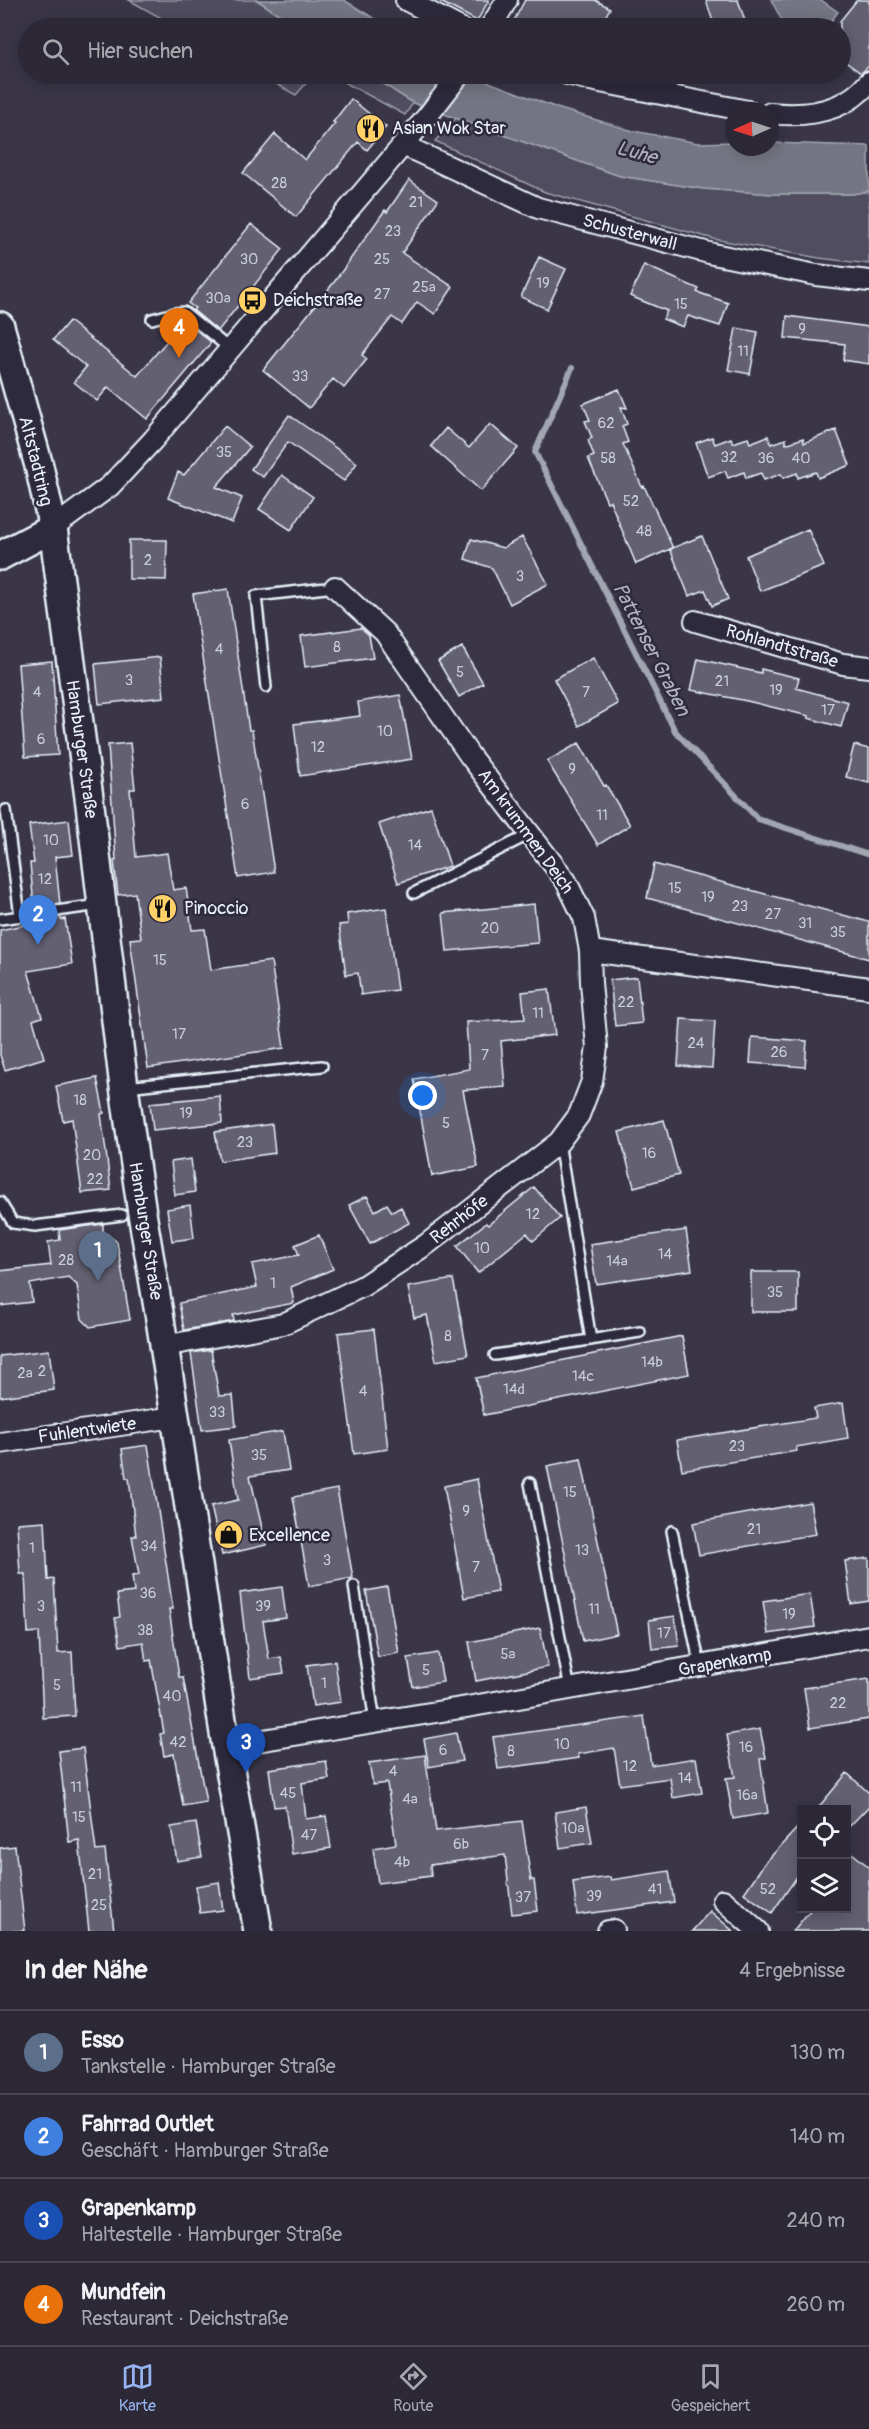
<!DOCTYPE html>
<html lang="de">
<meta charset="utf-8">
<style>
body{margin:0;font-family:Pangolin,sans-serif;background:#383442;color:#f1f3f6}
.controls{position:absolute;right:18px;bottom:18px;display:grid;overflow:hidden;border-radius:0px;box-shadow:0 3px 15px #0003}
.controls button{width:54px;height:54px;display:grid;place-items:center;padding:0;border:0;border-bottom:2px solid #484451;background:#2c2836;color:#f1f3f6;font:30px sans-serif}
.compass{position:absolute;left:725px;top:102px;width:54px;height:54px;border-radius:50%;background:#2c2836;box-shadow:0 3px 15px #0003;rotate:267deg}
.you{position:absolute;left:423px;top:1096px;width:21px;height:21px;margin:-15px;border:4px solid #fff;border-radius:50%;background:#1a73e8;box-shadow:0 0 0 9px #1a73e833}
.badge{display:grid;place-items:center;width:39px;height:39px;border-radius:50%;background:#95b2f1;color:#fff;font-size:20px;font-weight:700}
.pin{position:absolute;translate:-50% -50px;filter:drop-shadow(0 2px 3px #0008)}
.pin::after{content:'';position:absolute;top:32px;width:21px;height:18px;background:inherit;clip-path:polygon(0 0,100% 0,50% 100%)}
.list{margin:0;padding:0;list-style:none}
h2{display:flex;justify-content:space-between;align-items:center;height:78px;margin:0;padding:0 24px;font-size:26px}
h2 small{font-size:20px;font-weight:400;color:#a6a6ad}
.list li{display:grid;grid-template-columns:39px 1fr auto;gap:18px;align-items:center;box-sizing:border-box;height:84px;padding:0 24px;border-top:2px solid #484451}
.list b{display:block;font-size:22px;white-space:nowrap}
.list p{margin:0;font-size:20px;white-space:nowrap;color:#a6a6ad}
.list em{font-size:20px;font-style:normal;color:#a6a6ad}
.icon{flex:none;width:33px;height:33px;fill:none;stroke:currentColor;stroke-width:2;stroke-linecap:round;stroke-linejoin:round}
.map{position:relative;flex:none;width:869px;height:1931px;overflow:hidden}
.search{position:absolute;background:#2c2836;box-shadow:0 3px 15px #0003;left:18px;right:18px;top:18px;height:66px;display:flex;align-items:center;gap:15px;box-sizing:border-box;padding:0 21px;border-radius:33px;color:#a6a6ad;font-size:22px}
.sheet{height:414px;background:#2c2836}
nav{display:flex;justify-content:space-around;align-items:center;box-sizing:border-box;height:84px;border-top:2px solid #484451;background:#2c2836;font-size:16px;color:#a6a6ad}
nav a{display:grid;justify-items:center;gap:3px}
nav .on{color:#95b2f1}
.map>svg:first-child{display:block}
.green{fill:#504e5f;stroke:#9ca0ac;stroke-width:1.5}
.water{fill:#737482;stroke:#a2a6b1;stroke-width:1.5}
.lines{fill:none;stroke-linecap:round;stroke-linejoin:round}
.stream{stroke:#a2a6b1;stroke-width:6}
.building{fill:#636171;stroke:#e8f1f8;stroke-width:1.5}
.lane-casing{stroke:#e8f1f8;stroke-width:14}
.street-casing{stroke:#e8f1f8;stroke-width:24}
.secondary-casing{stroke:#e8f1f8;stroke-width:32}
.lane{stroke:#2f2a3d;stroke-width:9}
.street{stroke:#2f2a3d;stroke-width:20}
.secondary{stroke:#2f2a3d;stroke-width:27}
.labels{text-anchor:middle;stroke-width:5;stroke-linejoin:round;paint-order:stroke}
.number-label{font-size:15px;fill:#c7cdd6}
.poi-label{font-size:18px;fill:#e8f1f8;stroke:#2f2a3d;text-anchor:start}
.street-label{font-size:18px;fill:#e8f1f8;stroke:#2f2a3d}
.water-label{font-size:20px;font-style:italic;fill:#aeb2bd;stroke:#2f2a3d}
</style>
<div class="map">
<svg width="869" height="1931" viewBox="0 0 869 1931">
<rect width="100%" height="100%" fill="#3a3648"/>
<filter id="ink" filterUnits="userSpaceOnUse"><feTurbulence type="fractalNoise" baseFrequency=".0167" numOctaves="2"/><feDisplacementMap in="SourceGraphic" scale="12" xChannelSelector="R" yChannelSelector="G"/><feConvolveMatrix kernelMatrix="1 2 1 2 8 2 1 2 1" color-interpolation-filters="sRGB"/></filter>
<g filter="url(#ink)">
<path class="green" d="M129 0H257L300 28H179Z
M258 74H314L296 95Z
M329 74H368L413 103 405 115Z
M456 118 620 176 704 189 774 194H852L869 191V264L819 258 714 239 545 192 435 141Z"/>
<path class="water" d="M257 0H344L390 28H300Z
M771 0H821L838 12 826 28H786Z
M368 74H468L557 108 633 131 698 143 734 142V147H770V143L869 146V191L852 194H774L704 189 620 176 413 103Z"/>
<g class="lines">
<path class="stream" d="M572 368 535 452 675 731 758 819 869 855"/>
</g>
<path class="building" d="M437 0H489L477 21Z
M525 0H595L610 8 599 28H510Z
M706 0H738L745 21 715 28Z
M857 0H869V66L861 73 840 58V21Z
M351 99 386 127 367 150 358 142 296 217 243 173 275 134 305 160 335 123 333 122Z
M409 180 438 200 402 253 453 287 435 314 417 302 402 324 392 317 362 355 367 359 344 388 333 379 309 408 263 370 335 281 385 210 387 212Z
M251 224 283 249 218 331 193 310 195 308 188 303Z
M539 257 566 269 547 309 521 297Z
M644 265 699 289 697 292 728 303 720 326 688 316 683 327 663 319 667 311 630 296Z
M787 316 869 327V364L843 360 845 344 785 338Z
M69 321 137 376 184 321 210 341V344L147 419 108 387 97 401 74 382 86 367 53 340Z
M736 328 758 332 750 374 728 370Z
M619 389 627 408 621 407 627 424 622 426 628 442 623 444 642 487 644 486 673 548 636 564 610 501 607 502 588 458 594 456 588 440 592 438 585 421 590 420 583 404Z
M289 415 357 463 344 481 288 442 263 477 251 469Z
M490 424 518 448 481 491 431 446 446 428 469 448Z
M225 426 250 447 216 487 242 498 232 523 168 498 178 472 184 475Z
M836 430 850 465 818 478 816 472 798 478 797 473 783 478 781 474 764 480 761 473 746 478 744 472 728 478 725 471 708 477 696 443 712 437 715 444 731 438 733 443 748 438 750 443 768 436 771 444 786 439V444L803 438 804 443Z
M282 475 313 497 291 530 259 509Z
M808 529 824 566 760 591 746 556Z
M702 536 728 599 712 606 705 590 689 596 670 549Z
M522 537 548 584 510 604 492 568 465 559 471 539 503 548Z
M129 540H167L166 580 129 579Z
M228 589 249 730H252L274 872 238 878 193 594Z
M361 628 369 635 373 658 305 667 301 636Z
M462 647 483 683 459 697 438 661Z
M160 657 164 697 99 704 95 664Z
M593 658 618 704 579 726 554 679Z
M698 659 761 673V669L799 678 796 688 848 702 841 727 808 718 809 716 747 701 691 690Z
M52 661 58 755 25 757 18 664Z
M400 695 412 759 300 776 294 724 360 716 358 702Z
M130 743 135 789H130L136 857 167 853 173 890 186 888 192 930 205 929 211 970 271 961 284 1048 148 1068 130 939 141 938 135 893 118 895 114 861 116 860 108 745Z
M579 743 604 786 606 785 630 825 598 845 547 761Z
M854 745 869 749V783L846 777Z
M431 807 450 866 398 883 379 824Z
M69 820 73 855 55 857 60 904 34 907 30 863H34L29 825Z
M654 864 869 922V959L647 898Z
M534 904 538 943 447 951 443 913Z
M386 908 397 990 361 995 358 973 346 975 339 925 348 924 347 914Z
M61 917V920L65 919 72 964 28 971 42 1017 33 1020 44 1058 5 1070 0 1055V930Z
M637 977 642 1023 615 1026 610 980Z
M549 989 555 1035 501 1041 505 1087 463 1090 478 1167 432 1176 414 1079 469 1069 466 1022 525 1019 522 992Z
M681 1019 715 1021 712 1068 678 1066Z
M752 1037 807 1041 805 1067 750 1063Z
M97 1078 104 1113 101 1114 111 1190 82 1193 72 1119 63 1121 56 1086Z
M220 1096 222 1123 153 1130 150 1103Z
M664 1120 679 1175 634 1187 619 1132Z
M272 1124 275 1153 220 1161 215 1132Z
M191 1159 195 1192 175 1195 171 1162Z
M534 1187 560 1218 533 1241 527 1233 478 1273 457 1246 486 1223 488 1225Z
M367 1196 375 1211 387 1204 392 1212 401 1207 409 1223 370 1244 349 1205Z
M190 1205 194 1238 172 1241 167 1209Z
M103 1224V1231L117 1242 130 1320 90 1327 82 1319 77 1285 68 1277 30 1284 32 1302 0 1306V1271L51 1265 48 1242 60 1240 59 1230Z
M686 1230 692 1270 596 1284 590 1244Z
M319 1235 333 1269 291 1287 294 1303 233 1315 234 1321 184 1330 179 1303 257 1287 252 1264 299 1255 295 1245Z
M751 1272H798V1312H751Z
M453 1279 468 1355 436 1361 427 1315 414 1318 408 1287Z
M374 1329 388 1449 354 1454 338 1333Z
M682 1336 689 1374 484 1415 476 1378Z
M49 1350 54 1390 0 1397V1356Z
M211 1350 219 1396 233 1395 236 1426 202 1430 191 1353Z
M843 1403 848 1438 796 1447 797 1451 682 1470 677 1440 816 1418 814 1408Z
M283 1431 289 1470 250 1476 266 1545 222 1555 211 1506 238 1500 229 1440Z
M148 1445 173 1609H169L179 1677H183L206 1802 183 1806 174 1754 164 1756 160 1734 164 1733 151 1660 146 1661 143 1642 120 1646 115 1618 120 1617 117 1594 134 1592 132 1576 139 1575 132 1536H136L129 1478H126L122 1449Z
M581 1459 617 1634 583 1641 547 1466Z
M477 1479 498 1592 464 1598 444 1486Z
M337 1489 353 1578 309 1586 293 1497Z
M810 1502 816 1534 699 1555 693 1523Z
M45 1521 48 1580 54 1579 58 1653 72 1652 75 1716 43 1718 39 1632 28 1633 25 1574H20L17 1523Z
M869 1558V1601L851 1604 845 1561Z
M282 1587 286 1618 263 1621 269 1659 281 1657 284 1673 250 1678 240 1593Z
M387 1587 399 1653 378 1657 366 1591Z
M810 1594 815 1627 768 1634 763 1601Z
M675 1616 679 1646 652 1649 649 1620Z
M540 1628 548 1667 476 1681 469 1642Z
M438 1653 443 1682 413 1687 408 1658Z
M335 1661 341 1702 313 1706 307 1665Z
M869 1679V1719L810 1728 804 1688Z
M644 1716 651 1765 696 1758 702 1793 673 1798 670 1778 620 1785 614 1748 578 1754 579 1758 498 1769 493 1737Z
M760 1729 766 1758 760 1759 768 1813 733 1819 726 1778 735 1777 727 1735Z
M456 1733 462 1761 429 1767 424 1739Z
M83 1748 96 1851 105 1850 114 1931H89L79 1840 69 1842 59 1751Z
M425 1755 436 1831 522 1821 531 1880H534L538 1911 512 1914 505 1855 430 1865 431 1876 378 1883 373 1848 396 1844 387 1783 373 1785 369 1763Z
M326 1761 329 1779 302 1783 306 1819 326 1816 331 1848 292 1854 285 1806 274 1807 269 1769Z
M847 1773 869 1793V1806L846 1830V1809H817Z
M586 1807 592 1843 560 1848 555 1812Z
M196 1823 202 1857 177 1861 171 1827Z
M801 1824V1871L772 1913 744 1893 764 1864Z
M15 1846 25 1931H0V1848Z
M846 1848 869 1867V1931H793L812 1908H850L846 1905Z
M669 1871 674 1902 577 1915 573 1882 610 1877 611 1880Z
M219 1882 223 1910 200 1913 196 1886Z
M710 1911 733 1931H692Z"/>
<g class="lines">
<defs>
<path id="lane" d="M152 319 174 313 184 312 230 349
M266 687 256 596 335 587
M6 810 20 916
M414 893 530 834
M0 919 99 905
M126 1087 322 1066
M559 1142 591 1340
M0 1202 13 1223 35 1226 122 1215
M495 1355 640 1332
M530 1483 570 1689
M672 1531 700 1666
M354 1586 375 1722"/>
<path id="street" d="M406 0 460 28
M490 28 507 0
M567 74 590 80 748 111
M770 113C806 117 845 112 869 82
M403 145 538 208 713 254 816 275 869 281
M53 528 110 486 153 440 426 118 460 74
M335 587 385 633 470 756 566 881 584 918 590 951 869 988
M695 621 843 664 869 667
M164 1346 283 1324 363 1286 427 1244 559 1142 579 1115 592 1081 597 1047 591 983 590 951
M0 1443 174 1417
M226 1746 467 1707 869 1636
M723 1900 758 1931
M608 1931 614 1930"/>
<path id="secondary" d="M0 326 39 466 53 528 90 805 124 1087 142 1213 160 1319 226 1746 258 1931
M0 556 53 528"/>
</defs>
<use href="#lane" class="lane-casing"/>
<use href="#street" class="street-casing"/>
<use href="#secondary" class="secondary-casing"/>
<use href="#lane" class="lane"/>
<use href="#street" class="street"/>
<use href="#secondary" class="secondary"/>
</g>
</g>
<defs>
<symbol id="restaurant-disc" viewBox="-11 -11 22 22"><circle r="9.5" fill="#ffd166" stroke="#2f2a3d"/><path d="M-5-6h1v4h1v-4h1v4h1v-4h1v5L-1.5 .5V6h-2V.5L-5-1ZM5-6V6H3V1.5H1.5Q1.5-4 5-6Z" fill="#111"/></symbol>
<symbol id="bus-disc" viewBox="-11 -11 22 22"><circle r="9.5" fill="#ffd166" stroke="#2f2a3d"/><path d="M-5-6H5V4H4V6H2V4H-2V6H-4V4H-5ZM-3.5-4V0h7V-4ZM-3.5 1.2v1.5H-2V1.2ZM2 1.2v1.5H3.5V1.2Z" fill="#111"/></symbol>
<symbol id="shop-disc" viewBox="-11 -11 22 22"><circle r="9.5" fill="#ffd166" stroke="#2f2a3d"/><path d="M-5-2.5h2.3a2.7 3.5 0 0 1 5.4 0H5L5.5 6h-11ZM-1.5-2.5h3a1.5 2.3 0 0 0-3 0Z" fill="#111"/></symbol>
</defs>
<g fill-rule="evenodd">
<use href="#restaurant-disc" x="354" y="112" width="33" height="33"/>
<use href="#bus-disc" x="236" y="284" width="33" height="33"/>
<use href="#restaurant-disc" x="146" y="892" width="33" height="33"/>
<use href="#shop-disc" x="212" y="1518" width="33" height="33"/>
</g>
<g class="labels">
<g class="number-label">
<text x="279" y="188">28</text>
<text x="416" y="207">21</text>
<text x="393" y="236">23</text>
<text x="249" y="264">30</text>
<text x="382" y="264">25</text>
<text x="543" y="288">19</text>
<text x="424" y="292">25a</text>
<text x="382" y="299">27</text>
<text x="218" y="303">30a</text>
<text x="681" y="309">15</text>
<text x="802" y="334">9</text>
<text x="743" y="356">11</text>
<text x="300" y="381">33</text>
<text x="606" y="428">62</text>
<text x="224" y="457">35</text>
<text x="729" y="462">32</text>
<text x="608" y="463">58</text>
<text x="766" y="463">36</text>
<text x="801" y="463">40</text>
<text x="631" y="506">52</text>
<text x="644" y="536">48</text>
<text x="148" y="565">2</text>
<text x="520" y="581">3</text>
<text x="337" y="652">8</text>
<text x="219" y="654">4</text>
<text x="460" y="677">5</text>
<text x="129" y="685">3</text>
<text x="722" y="686">21</text>
<text x="776" y="695">19</text>
<text x="37" y="697">4</text>
<text x="586" y="697">7</text>
<text x="828" y="715">17</text>
<text x="385" y="736">10</text>
<text x="41" y="744">6</text>
<text x="318" y="752">12</text>
<text x="572" y="774">9</text>
<text x="245" y="809">6</text>
<text x="602" y="820">11</text>
<text x="51" y="845">10</text>
<text x="415" y="850">14</text>
<text x="45" y="884">12</text>
<text x="675" y="893">15</text>
<text x="708" y="902">19</text>
<text x="740" y="911">23</text>
<text x="773" y="919">27</text>
<text x="805" y="928">31</text>
<text x="490" y="933">20</text>
<text x="838" y="937">35</text>
<text x="160" y="965">15</text>
<text x="626" y="1007">22</text>
<text x="538" y="1018">11</text>
<text x="179" y="1039">17</text>
<text x="696" y="1048">24</text>
<text x="779" y="1057">26</text>
<text x="485" y="1060">7</text>
<text x="80" y="1105">18</text>
<text x="186" y="1118">19</text>
<text x="446" y="1128">5</text>
<text x="245" y="1147">23</text>
<text x="649" y="1158">16</text>
<text x="92" y="1160">20</text>
<text x="95" y="1184">22</text>
<text x="533" y="1219">12</text>
<text x="482" y="1253">10</text>
<text x="665" y="1259">14</text>
<text x="66" y="1265">28</text>
<text x="617" y="1266">14a</text>
<text x="273" y="1288">1</text>
<text x="775" y="1297">35</text>
<text x="448" y="1341">8</text>
<text x="652" y="1367">14b</text>
<text x="42" y="1376">2</text>
<text x="25" y="1378">2a</text>
<text x="583" y="1381">14c</text>
<text x="514" y="1394">14d</text>
<text x="363" y="1396">4</text>
<text x="217" y="1417">33</text>
<text x="737" y="1451">23</text>
<text x="259" y="1460">35</text>
<text x="570" y="1497">15</text>
<text x="466" y="1516">9</text>
<text x="754" y="1534">21</text>
<text x="149" y="1551">34</text>
<text x="32" y="1553">1</text>
<text x="582" y="1555">13</text>
<text x="327" y="1565">3</text>
<text x="476" y="1572">7</text>
<text x="148" y="1598">36</text>
<text x="41" y="1611">3</text>
<text x="263" y="1611">39</text>
<text x="594" y="1614">11</text>
<text x="789" y="1619">19</text>
<text x="145" y="1635">38</text>
<text x="664" y="1638">17</text>
<text x="508" y="1659">5a</text>
<text x="426" y="1675">5</text>
<text x="324" y="1688">1</text>
<text x="57" y="1690">5</text>
<text x="172" y="1701">40</text>
<text x="838" y="1708">22</text>
<text x="178" y="1747">42</text>
<text x="562" y="1749">10</text>
<text x="746" y="1752">16</text>
<text x="443" y="1755">6</text>
<text x="511" y="1756">8</text>
<text x="630" y="1771">12</text>
<text x="393" y="1776">4</text>
<text x="685" y="1783">14</text>
<text x="76" y="1792">11</text>
<text x="288" y="1798">45</text>
<text x="747" y="1800">16a</text>
<text x="410" y="1804">4a</text>
<text x="79" y="1822">15</text>
<text x="573" y="1833">10a</text>
<text x="309" y="1840">47</text>
<text x="461" y="1849">6b</text>
<text x="402" y="1867">4b</text>
<text x="95" y="1879">21</text>
<text x="655" y="1894">41</text>
<text x="768" y="1894">52</text>
<text x="594" y="1901">39</text>
<text x="523" y="1902">37</text>
<text x="99" y="1910">25</text>
</g>
<g class="poi-label">
<text x="392" y="134">Asian Wok Star</text>
<text x="273" y="306">Deichstraße</text>
<text x="184" y="914">Pinoccio</text>
<text x="249" y="1541">Excellence</text>
</g>
<g class="street-label">
<text transform="translate(630 232) rotate(15)" y="6">Schusterwall</text>
<text transform="translate(36 461) rotate(76)" y="6">Altstadtring</text>
<text transform="translate(782 646) rotate(16)" y="6">Rohlandtstraße</text>
<text transform="translate(82 749) rotate(82)" y="6">Hamburger Straße</text>
<text transform="translate(526 831) rotate(54)" y="6">Am krummen Deich</text>
<text transform="translate(459 1219) rotate(-38)" y="6">Rehrhöfe</text>
<text transform="translate(146 1231) rotate(81)" y="6">Hamburger Straße</text>
<text transform="translate(87 1430) rotate(-8)" y="6">Fuhlentwiete</text>
<text transform="translate(725 1662) rotate(-10)" y="6">Grapenkamp</text>
</g>
<g class="water-label">
<text transform="translate(637 152) rotate(15)" y="7">Luhe</text>
<text transform="translate(652 649) rotate(63)" y="7">Pattenser Graben</text>
</g>
</g>
</svg>
<div class="controls">
<button><svg class="icon" aria-label="locate" viewBox="0 0 24 24"><circle cx="12" cy="12" r="6"/><path d="M12 2v4M12 18v4M2 12h4M18 12h4"/></svg></button>
<button><svg class="icon" aria-label="layers" viewBox="0 0 24 24"><path d="M12 4l9 5-9 5-9-5zM3 14l9 5 9-5"/></svg></button>
</div>
<svg class="compass" viewBox="-18 -18 36 36"><path d="M0-13l5 13h-10z" fill="#e53935"/><path d="M0 13l5-13h-10z" fill="#a6a6ad"/></svg>
<div class="you"></div>
<div class="pin badge" style="left:98px;top:1281px;background:#5c6f8a">1</div>
<div class="pin badge" style="left:38px;top:945px;background:#3f7fe0">2</div>
<div class="pin badge" style="left:246px;top:1773px;background:#1a4fb4">3</div>
<div class="pin badge" style="left:179px;top:358px;background:#e8710a">4</div>
<div class="search"><svg class="icon" aria-label="search" viewBox="0 0 24 24"><circle cx="10" cy="10" r="6"/><path d="M15 15l6 6"/></svg>Hier suchen</div>
</div>
<section class="sheet">
<h2>In der Nähe<small>4 Ergebnisse</small></h2>
<ul class="list">
<li><span class="badge" style="background:#5c6f8a">1</span><div><b>Esso</b><p>Tankstelle · Hamburger Straße</p></div><em>130 m</em></li>
<li><span class="badge" style="background:#3f7fe0">2</span><div><b>Fahrrad Outlet</b><p>Geschäft · Hamburger Straße</p></div><em>140 m</em></li>
<li><span class="badge" style="background:#1a4fb4">3</span><div><b>Grapenkamp</b><p>Haltestelle · Hamburger Straße</p></div><em>240 m</em></li>
<li><span class="badge" style="background:#e8710a">4</span><div><b>Mundfein</b><p>Restaurant · Deichstraße</p></div><em>260 m</em></li>
</ul>
</section>
<nav>
<a class="on"><svg class="icon" aria-label="map" viewBox="0 0 24 24"><path d="M3 6l6-2 6 2 6-2v14l-6 2-6-2-6 2zM9 4v14M15 6v14"/></svg>Karte</a>
<a><svg class="icon" aria-label="directions" viewBox="0 0 24 24"><path d="M12 3l9 9-9 9-9-9zM9 14v-3h6M13 9l2 2-2 2"/></svg>Route</a>
<a><svg class="icon" aria-label="saved" viewBox="0 0 24 24"><path d="M7 4h10v16l-5-4-5 4z"/></svg>Gespeichert</a>
</nav>
